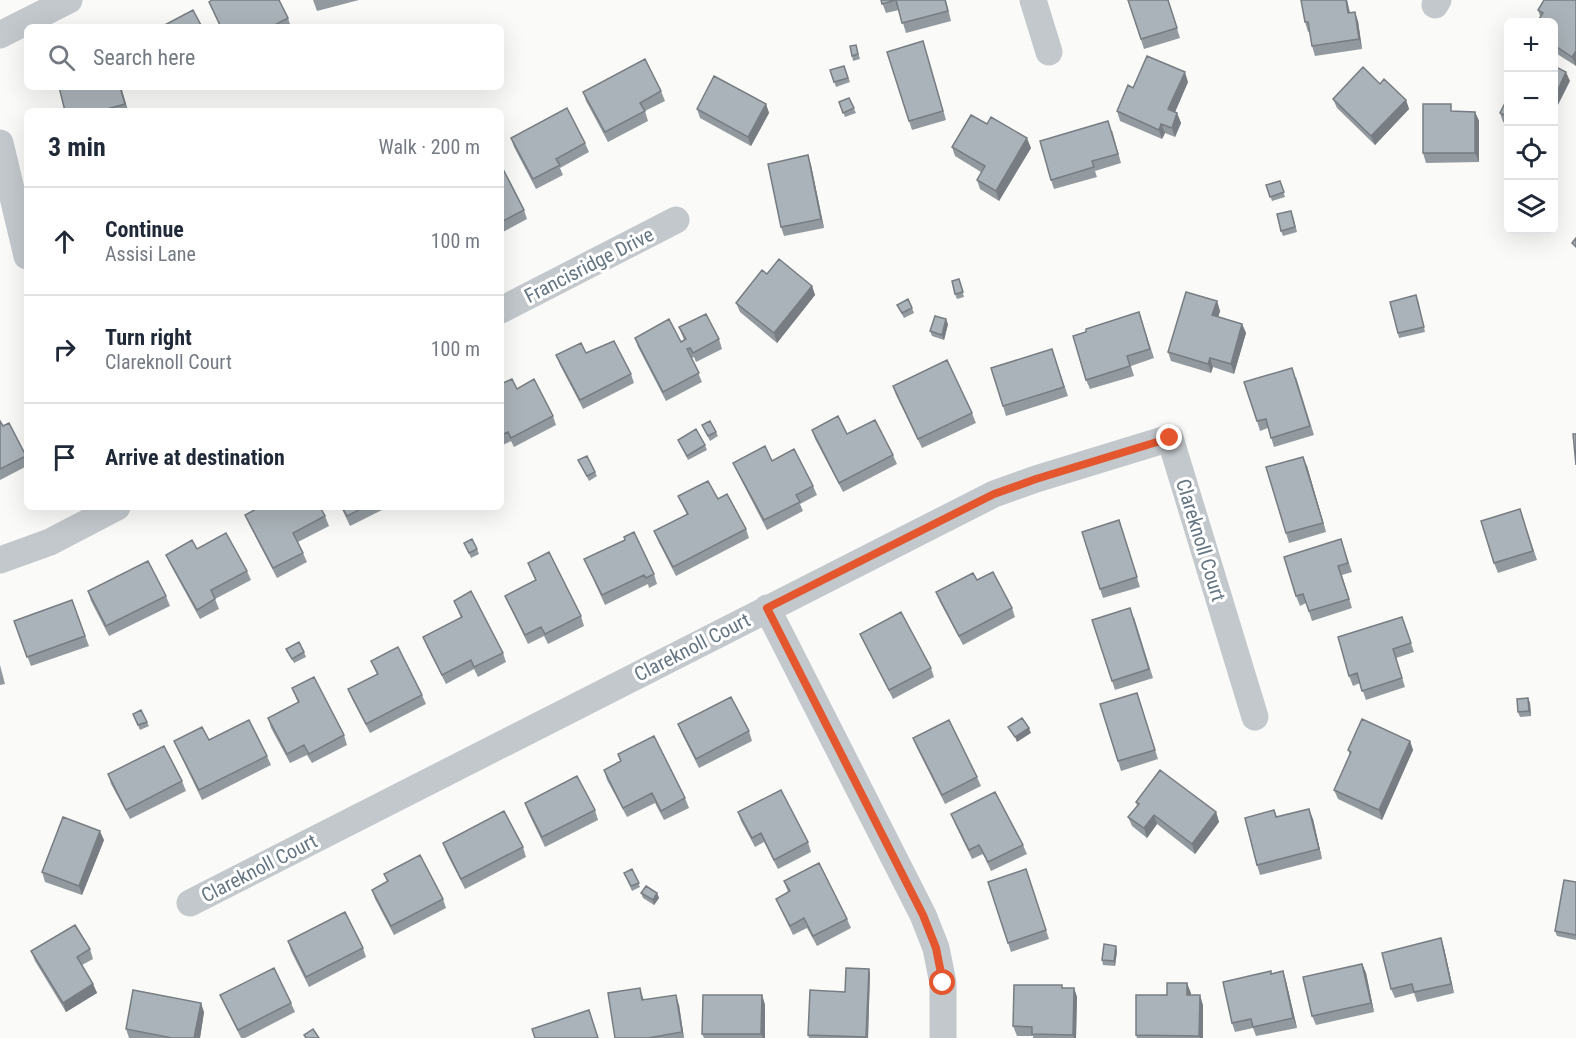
<!DOCTYPE html>
<meta charset="utf-8">
<style>
body{margin:0;font-family:"Roboto Condensed",sans-serif;background:#f6f6f7;color:#1f2937}
.controls{position:absolute;right:18px;top:18px;display:grid;overflow:hidden;border-radius:9px;box-shadow:0 6px 24px #0002}
.controls button{width:54px;height:54px;display:grid;place-items:center;padding:0;border:0;border-bottom:2px solid #e0e1e3;background:#fff;color:#1f2937;font:30px sans-serif}
.stop{position:absolute;width:18px;height:18px;margin:-14px;border:4px solid #e4572e;border-radius:50%;background:#fff}
.stop.end{background:#e4572e;border-color:#fff;box-shadow:0 2px 6px #0008}
.list{margin:0;padding:0;list-style:none}
h2{display:flex;justify-content:space-between;align-items:center;height:78px;margin:0;padding:0 24px;font-size:26px}
h2 small{font-size:20px;font-weight:400;color:#747a83}
.list li{display:grid;grid-template-columns:39px 1fr auto;gap:18px;align-items:center;box-sizing:border-box;height:108px;padding:0 24px;border-top:2px solid #e0e1e3}
.list b{display:block;font-size:22px;white-space:nowrap}
.list p{margin:0;font-size:20px;white-space:nowrap;color:#747a83}
.list em{font-size:20px;font-style:normal;color:#747a83}
.icon{flex:none;width:33px;height:33px;fill:none;stroke:currentColor;stroke-width:2;stroke-linecap:round;stroke-linejoin:round}
.map{position:relative;flex:none;width:1576px;height:1038px;overflow:hidden}
.search{position:absolute;background:#fff;box-shadow:0 6px 24px #0002;left:24px;top:24px;width:480px;height:66px;display:flex;align-items:center;gap:15px;box-sizing:border-box;padding:0 21px;border-radius:9px;color:#747a83;font-size:22px}
.panel{position:absolute;background:#fff;box-shadow:0 6px 24px #0002;left:24px;top:108px;width:480px;height:402px;border-radius:9px}
.map>svg:first-child{display:block}
.lines{fill:none;stroke-linecap:round;stroke-linejoin:round}
.minor{stroke:#c3c8cc;stroke-width:27}
.wall{fill:#929a9f}
.shaded-wall{fill:#777d82}
.building{fill:#aab3b9;stroke:#777d82;stroke-width:1.5}
.route{stroke:#e4572e;stroke-width:8}
.labels{text-anchor:middle;stroke-width:6;stroke-linejoin:round;paint-order:stroke}
.street-label{font-size:20px;fill:#657683;stroke:#fff}
</style>
<div class="map">
<svg width="1576" height="1038" viewBox="0 0 1576 1038">
<rect width="100%" height="100%" fill="#fafaf8"/>
<g class="lines">
<path class="minor" d="M1033 0 1049 52
M1435 5 1438 0
M0 35 69 0
M0 143 27 256
M501 310 676 220
M0 560 50 542 117 507
M767 608 923 915 936 948 943 983V1038
M190 903 994 494 1036 479 1170 438 1255 717"/>
</g>
<path class="wall" d="M313 0H359L317 11Z
M881 0H946L951 21 906 33 899 10 886 13Z
M1128 0H1168L1180 38 1144 49Z
M1347 0 1350 12 1358 21 1362 49 1315 56 1312 46 1310 31 1308 32 1305 22Z
M1576 0V66L1554 52V22L1540 16 1538 10Z
M209 2 288 18 291 27H220Z
M923 41 946 120 912 130 909 121Z
M856 45 860 59 853 61 852 56Z
M844 66 850 82 836 87 830 70Z
M1188 82 1175 112 1177 113 1181 123 1175 137 1165 133 1162 139 1120 121 1117 111 1133 88Z
M1380 84 1406 100 1409 109 1375 145 1337 108 1333 99Z
M59 87H121L128 111H65Z
M661 91 665 101 645 111 648 121 608 142 586 101 583 92Z
M1509 95V125L1503 122 1500 113Z
M849 98 856 113 845 117 839 102Z
M766 104 769 113 751 146 700 118 697 109Z
M1475 112 1479 121V162L1426 163 1423 153Z
M1112 130 1121 163 1095 171 1097 177 1054 189 1051 180Z
M511 138 585 143 589 152 560 168 563 175 536 189 514 147Z
M952 147 1031 148 999 201 980 189 977 180 981 172 955 156Z
M811 165 824 228 784 236 781 227Z
M501 170 524 210 527 219 501 233Z
M1280 181 1285 197 1272 201 1266 185Z
M1293 216 1297 232 1283 236 1281 231Z
M767 274 812 286 815 295 777 343 740 312 736 303Z
M959 279 964 297 957 299 955 294Z
M1418 300 1425 332 1399 338 1398 333Z
M1217 301 1220 311 1218 317 1242 324 1246 333 1234 374 1213 367 1211 373 1171 361 1168 352Z
M897 305 912 308 914 313 904 318Z
M1139 312 1154 358 1131 366 1134 376 1090 389 1086 380Z
M948 324 944 340 932 336 930 331Z
M679 327 719 339 722 349 696 362 694 357 692 358 702 382 666 401 638 347 635 338 681 342 684 340Z
M1052 349 1068 396 1006 416 1003 406Z
M586 353 631 374 634 383 583 409 560 365 556 355Z
M1296 377 1314 435 1274 447 1268 428 1260 431 1257 421Z
M501 384 517 389 553 416 556 425 514 447 511 441 501 446Z
M893 386 972 413 976 423 922 448 896 395Z
M0 421 3 426 26 456 27 459V466L0 480Z
M702 425 716 432 718 436 710 441Z
M812 430 847 434 893 455 897 464 843 492 815 439Z
M678 440 705 445 707 450 688 460Z
M578 460 595 472 597 476 589 481Z
M772 461 813 486 817 495 800 504 803 511 767 530 737 472 733 463Z
M1307 466 1326 532 1289 543 1286 533Z
M678 496 718 499 746 529 749 538 676 576 658 541 654 531 687 515Z
M341 507H388L350 526Z
M1520 509 1537 560 1498 573 1494 563Z
M245 515 325 516 329 526 298 542 307 562 277 578 249 524Z
M1119 520 1140 587 1103 598 1100 589Z
M464 543 477 549 479 554 471 558Z
M1344 548 1352 572 1342 575 1352 608 1312 621 1306 603 1300 606 1296 596Z
M197 549 247 571 251 580 215 599 219 609 200 619 170 564 166 555Z
M584 559 654 574 657 584 649 588 648 584 605 605Z
M528 563 581 616 584 626 548 644 544 636 528 644 509 605 505 596 535 580Z
M977 580 1012 608 1015 617 963 645 940 602 936 592Z
M88 591 166 596 170 606 109 636 91 601Z
M72 600 89 646 31 666 14 621Z
M454 601 503 653 506 662 478 677 474 669 446 684 427 647 423 637 461 618Z
M1134 617 1153 678 1115 690 1112 681Z
M1402 617 1414 652 1396 658 1405 687 1366 700 1360 683 1353 686 1349 676Z
M860 634 931 668 934 677 893 699 864 643Z
M286 649 304 652 306 657 294 663Z
M371 661 422 695 426 704 370 733 352 699 348 689 377 675Z
M0 665 5 684 0 685Z
M292 688 344 735 347 745 312 763 307 755 290 763 271 728 268 718 298 703Z
M1528 698 1530 703 1531 716 1520 717 1518 712Z
M1140 702 1158 759 1121 771 1118 761Z
M133 714 147 722 149 726 140 730Z
M678 724 749 731 752 741 699 768 682 734Z
M913 738 977 777 981 786 945 804 917 748Z
M209 740 267 756 271 765 202 800 178 750 174 741Z
M1410 741 1413 750 1382 820 1338 799 1334 790 1350 755 1348 750Z
M618 754 685 798 689 808 664 820 655 803 627 817 607 780 604 770 620 761Z
M108 774 182 781 186 791 130 819 111 784Z
M1136 802 1216 812 1219 822 1195 854 1157 824 1147 838 1132 826 1128 817 1137 806Z
M525 803 595 810 598 820 545 847 528 812Z
M1274 810 1277 817 1313 819 1322 859 1260 875 1257 865Z
M738 812 808 842 811 852 778 869 764 842 755 847 741 821Z
M951 814 1023 845 1027 854 991 871 983 854 972 859 955 824Z
M104 840 82 895 45 882 42 872Z
M443 843 523 847 526 857 465 889 446 852Z
M632 869 640 887 632 891 624 873Z
M1026 869 1049 939 1011 952 988 882Z
M384 874 443 899 446 908 394 935 375 899 372 890 387 882Z
M784 881 847 919 851 928 817 946 807 928 793 935 780 908 776 899 788 892Z
M1576 882V940L1557 936 1555 931Z
M641 893H657L659 898 654 905 643 898Z
M288 941 363 948 366 957 309 987 291 951Z
M1444 948 1454 993 1417 1002 1414 993 1395 998 1391 989Z
M90 949 93 959 82 965 93 984 97 993 66 1012 35 961 31 951Z
M1117 951 1115 966 1103 965 1102 960Z
M1362 964 1366 973 1374 1012 1316 1025 1312 1016Z
M870 973 868 1038H809L808 1035 845 992Z
M1271 974 1286 981 1297 1028 1256 1036 1253 1028 1235 1032 1232 1023Z
M1187 983 1191 995 1203 1005V1038H1137L1136 1035 1167 995Z
M640 988 644 1000 679 1005 684 1038H615Z
M1062 988H1074L1077 997 1076 1038H1033V1036H1017L1013 1026Z
M220 995 291 1003 295 1012 245 1038H241L224 1004Z
M762 995 765 1005V1038H704L702 1034Z
M204 1012 200 1038H129L126 1029Z"/>
<path class="shaded-wall" d="M1346 0H1347L1351 22 1348 13Z
M1355 12 1358 21 1362 49 1359 39Z
M1576 51V66L1572 57Z
M1185 72 1188 82 1172 119 1168 109Z
M1566 72 1570 81 1556 109 1554 102V98Z
M120 87H121L128 111 125 104Z
M1406 100 1409 109 1375 145 1371 136Z
M766 104 769 113 751 146 748 137Z
M1475 112 1479 121V162L1475 153Z
M1177 113 1181 123 1175 137 1172 128Z
M1161 124 1165 133 1162 139 1159 130Z
M1027 138 1031 148 999 201 996 191Z
M808 155 811 165 824 228 821 219Z
M812 286 815 295 777 343 774 333Z
M1217 301 1220 311 1216 325 1212 315Z
M946 319 948 324 944 340 942 335Z
M1242 324 1246 333 1234 374 1231 364Z
M1210 358 1213 367 1211 373 1208 364Z
M1303 457 1307 466 1326 532 1323 523Z
M1528 698 1530 703 1531 716 1529 711Z
M1029 728 1031 733 1017 742 1015 737Z
M1410 741 1413 750 1382 820 1379 810Z
M1309 809 1313 819 1322 859 1319 849Z
M1216 812 1219 822 1195 854 1192 844Z
M1154 815 1157 824 1147 838 1144 828Z
M100 831 104 840 82 895 79 886Z
M657 893 659 898 654 905 653 900Z
M1441 938 1444 948 1454 993 1451 984Z
M1116 946 1117 951 1115 966 1114 961Z
M1362 964 1366 973 1374 1012 1371 1003Z
M869 969 870 973 868 1038H867Z
M1283 971 1286 981 1297 1028 1293 1018Z
M1187 983 1191 993 1190 1004 1187 995Z
M93 984 97 993 66 1012 63 1003Z
M1074 988 1077 997 1076 1038H1074L1073 1035Z
M676 995 679 1005 684 1038 682 1032Z
M762 995 765 1005V1038H763L761 1034Z
M1200 995 1203 1005V1038H1200L1199 1036Z
M201 1003 204 1012 200 1038H194Z"/>
<path class="building" d="M212 0H279L288 18 271 27H221L209 2Z
M881 0H945L948 11 902 23 896 0 882 4Z
M1128 0H1168L1177 28 1141 39Z
M1301 0H1346L1348 13 1355 12 1359 39 1312 46 1308 22H1305Z
M1544 0H1576V51L1572 57 1554 45V22H1537L1543 13 1538 10Z
M193 10 202 27H161Z
M923 41 943 111 909 121 887 52Z
M856 45 858 54 852 56 850 46Z
M1147 56 1185 72 1168 109 1177 113 1172 128 1161 124 1159 130 1117 111 1128 85 1133 88Z
M645 59 661 91 640 103 645 111 605 132 583 92Z
M844 66 848 78 834 82 830 70Z
M1554 66 1566 72 1554 98Z
M1363 67 1380 84 1384 79 1406 100 1371 136 1333 99Z
M714 76 766 104 748 137 697 109Z
M59 87H120L125 104 100 111H86V110L65 111Z
M1509 95V117L1500 113Z
M849 98 854 108 843 113 839 102Z
M1423 104H1451V111L1475 112V153H1423Z
M567 108 585 143 556 159 560 165 533 179 511 138Z
M971 115 987 124 991 117 1027 138 996 191 977 180 985 166 952 147Z
M1108 121 1118 154 1092 161 1094 167 1051 180 1040 141Z
M808 155 821 219 781 227 768 164Z
M503 169 524 210 501 222V170Z
M1280 181 1284 192 1270 197 1266 185Z
M1291 211 1295 227 1281 231 1277 214Z
M1576 238V247L1572 243Z
M779 259 812 286 774 333 736 303 762 270 767 274Z
M959 279 963 292 955 294 952 281Z
M1186 292 1217 301 1212 315 1242 324 1231 364 1210 358 1208 364 1168 352Z
M1416 295 1424 327 1398 333 1390 302Z
M908 299 912 308 902 313 897 305Z
M1139 312 1150 349 1127 356 1130 366 1086 380 1073 336 1086 332V329Z
M706 314 719 339 693 353 690 348 687 349 699 373 663 392 635 338 669 319 681 342 686 339 679 327Z
M935 316 946 319 942 335 930 331Z
M614 341 631 374 580 400 556 355 581 343 586 353Z
M1052 349 1064 387 1003 406 991 368Z
M947 360 972 413 918 439 893 386Z
M1292 368 1310 426 1271 438 1266 419 1257 421 1244 382Z
M512 379 517 389 534 379 553 416 511 438 508 432 501 435V384Z
M838 416 847 434 875 420 893 455 839 483 812 430Z
M0 421 3 426 9 423 26 456 0 469Z
M710 421 716 432 708 436 702 425Z
M696 429 705 445 687 456 678 440Z
M1573 434H1576V465Z
M765 446 772 461 794 449 813 486 796 495 800 502 764 520 733 463Z
M587 456 595 472 587 476 578 460Z
M1303 457 1323 523 1286 533 1266 467Z
M708 481 718 499 727 494 746 529 673 567 654 531 688 514 678 496Z
M260 507H320L325 516 293 533 303 553 273 568 245 515Z
M342 507H365L347 516Z
M1520 509 1533 551 1494 563 1481 521Z
M1119 520 1137 577 1100 589 1082 532Z
M634 532 654 574 646 578 644 575 602 595 584 559 625 540 624 537Z
M226 533 247 571 211 590 215 599 197 610 166 555 192 540 197 549Z
M472 539 477 549 469 553 464 543Z
M1341 539 1348 563 1338 566 1349 599 1309 611 1303 594 1296 596 1284 557Z
M549 552 581 616 545 634 541 627 525 635 505 596 536 580 528 563Z
M148 561 166 596 106 626 88 591Z
M993 572 1012 608 959 636 936 592 973 573 977 580Z
M471 591 503 653 474 667 471 660 442 675 423 637 462 617 454 601Z
M72 600 85 636 27 657 14 621Z
M1130 608 1149 669 1112 681 1092 620Z
M901 612 931 668 889 690 860 634Z
M1402 617 1411 643 1393 649 1402 678 1362 691 1357 673 1349 676 1338 637Z
M299 642 304 652 292 659 286 649Z
M398 647 422 695 366 724 348 689 378 674 371 661Z
M314 677 344 735 309 754 304 745 287 754 268 718 299 702 292 688Z
M1137 693 1155 750 1118 761 1100 704Z
M731 697 749 731 696 759 678 724Z
M1528 698 1529 711 1518 712 1517 699Z
M141 710 147 722 138 725 133 714Z
M1022 718 1029 728 1015 737 1008 727Z
M1362 719 1410 741 1379 810 1334 790 1351 752 1348 750Z
M249 720 267 756 199 790 174 741 202 727 209 740Z
M949 720 977 777 942 795 913 738Z
M654 736 685 798 661 811 652 793 623 808 604 770 621 761 618 754Z
M164 746 182 781 126 810 108 774Z
M1160 770 1216 812 1192 844 1154 815 1144 828 1128 817 1139 804 1136 802Z
M577 776 595 810 542 837 525 803Z
M781 790 808 842 774 860 761 833 752 838 738 812Z
M995 792 1023 845 988 862 979 845 969 850 951 814Z
M1309 809 1319 849 1257 865 1245 818 1274 810 1276 817Z
M504 811 523 847 461 879 443 843Z
M63 817 100 831 79 886 42 872Z
M420 855 443 899 391 926 372 890 388 881 384 874Z
M819 863 847 919 813 936 804 918 790 926 776 899 790 891 784 881Z
M632 869 639 883 631 886 624 873Z
M1026 869 1046 930 1008 943 988 882Z
M1564 880 1576 882V935L1555 931Z
M646 886 657 893 653 900 641 893Z
M345 912 363 948 306 977 288 941Z
M75 925 90 949 77 957 93 984 63 1003 31 951Z
M1441 938 1451 984 1414 992 1412 984 1391 989 1382 953Z
M1104 944 1116 946 1114 961 1102 960Z
M1362 964 1371 1003 1312 1016 1303 977Z
M274 968 291 1003 238 1030 220 995Z
M846 968 869 969 866 1037 808 1035 810 990 845 992Z
M1271 971V974L1283 971 1293 1018 1253 1027 1251 1019 1232 1023 1223 982Z
M1167 983H1187V995H1200L1199 1036 1136 1035V995H1167Z
M1014 985H1062V988H1074L1073 1035 1032 1034V1027L1013 1026Z
M640 988 642 1000 676 995 682 1032 648 1038H615L608 993Z
M133 990 201 1003 194 1038H172L126 1029Z
M703 995H762L761 1034H702Z
M589 1010 598 1038H535L532 1029Z
M313 1029 319 1038H306L304 1035Z"/>
<g class="lines">
<path class="route" d="M943 983 936 948 923 915 767 608 994 494 1036 479 1170 438"/>
</g>
<g class="labels">
<g class="street-label">
<text transform="translate(589 265) rotate(-27)" y="7">Francisridge Drive</text>
<text transform="translate(1201 540) rotate(73)" y="7">Clareknoll Court</text>
<text transform="translate(692 647) rotate(-27)" y="7">Clareknoll Court</text>
<text transform="translate(259 868) rotate(-27)" y="7">Clareknoll Court</text>
</g>
</g>
</svg>
<div class="controls">
<button>+</button>
<button>−</button>
<button><svg class="icon" aria-label="locate" viewBox="0 0 24 24"><circle cx="12" cy="12" r="6"/><path d="M12 2v4M12 18v4M2 12h4M18 12h4"/></svg></button>
<button><svg class="icon" aria-label="layers" viewBox="0 0 24 24"><path d="M12 4l9 5-9 5-9-5zM3 14l9 5 9-5"/></svg></button>
</div>
<div class="stop" style="left:943px;top:983px"></div>
<div class="stop end" style="left:1170px;top:438px"></div>
<div class="search"><svg class="icon" aria-label="search" viewBox="0 0 24 24"><circle cx="10" cy="10" r="6"/><path d="M15 15l6 6"/></svg>Search here</div>
<section class="panel">
<h2>3 min<small>Walk · 200 m</small></h2>
<ul class="list">
<li><svg class="icon" aria-label="ahead" viewBox="0 0 24 24"><path d="M12 20V5M6 11l6-6 6 6"/></svg><div><b>Continue</b><p>Assisi Lane</p></div><em>100 m</em></li>
<li><svg class="icon" aria-label="right" viewBox="0 0 24 24"><path d="M7 20v-9h11M14 6l5 5-5 5"/></svg><div><b>Turn right</b><p>Clareknoll Court</p></div><em>100 m</em></li>
<li><svg class="icon" aria-label="arrive" viewBox="0 0 24 24"><path d="M6 21V4h12l-3 4 3 4H6"/></svg><div><b>Arrive at destination</b></div></li>
</ul>
</section>
</div>
